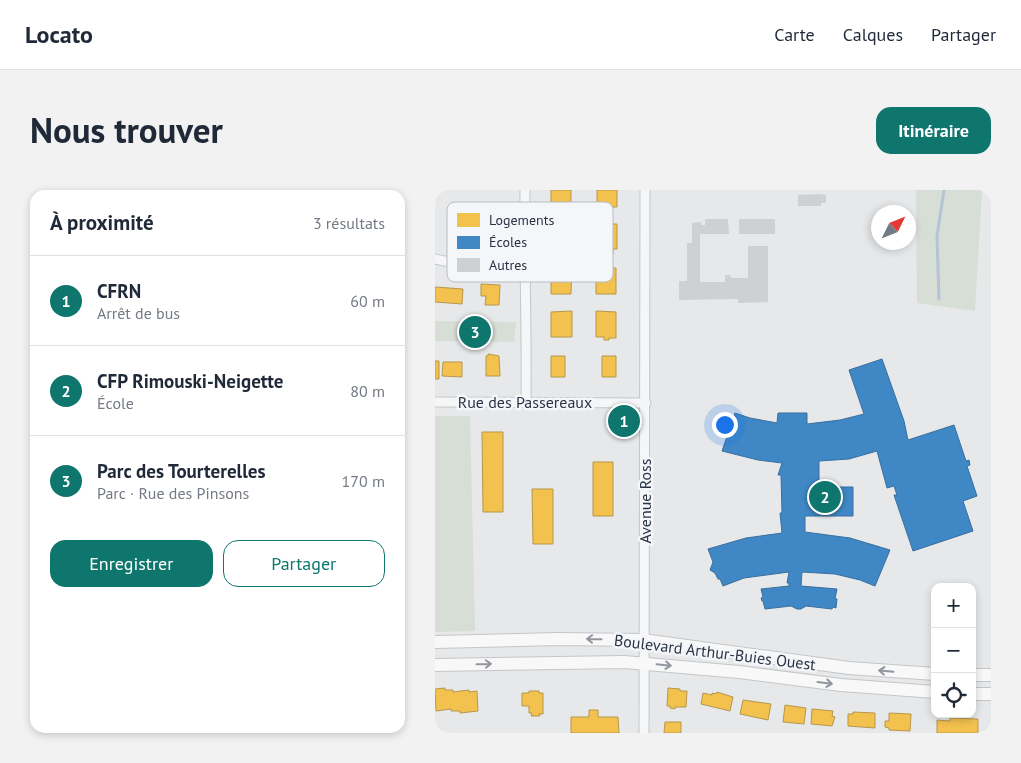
<!DOCTYPE html>
<html lang="fr">
<meta charset="utf-8">
<style>
body{margin:0;font-family:"PT Sans",sans-serif;background:#f2f2f3;color:#1f2937}
.controls{position:absolute;right:15px;bottom:15px;display:grid;overflow:hidden;border-radius:10px;box-shadow:0 2px 8px #0003}
.controls button{width:45px;height:45px;display:grid;place-items:center;padding:0;border:0;border-bottom:1px solid #e0e1e3;background:#fff;color:#1f2937;font:25px sans-serif}
.compass{position:absolute;left:436px;top:15px;width:45px;height:45px;border-radius:50%;background:#fff;box-shadow:0 2px 8px #0003;rotate:47deg}
.you{position:absolute;left:289px;top:234px;width:18px;height:18px;margin:-12px;border:4px solid #fff;border-radius:50%;background:#1a73e8;box-shadow:0 0 0 8px #1a73e833}
.badge{display:grid;place-items:center;width:32px;height:32px;border-radius:50%;background:#0f766e;color:#fff;font-size:16px;font-weight:700}
.pin{position:absolute;translate:-50% -50%;border:2px solid #fff;box-shadow:0 1px 5px #0006}
.list{margin:0;padding:0;list-style:none}
h2{display:flex;justify-content:space-between;align-items:center;height:65px;margin:0;padding:0 20px;font-size:21px}
h2 small{font-size:16px;font-weight:400;color:#747a83}
.list li{display:grid;grid-template-columns:32px 1fr auto;gap:15px;align-items:center;box-sizing:border-box;height:90px;padding:0 20px;border-top:1px solid #e0e1e3}
.list b{display:block;font-size:19px;white-space:nowrap}
.list p{margin:0;font-size:16px;white-space:nowrap;color:#747a83}
.list em{font-size:16px;font-style:normal;color:#747a83}
.actions{display:flex;gap:10px;padding:15px 20px}
.actions a{flex:1;padding:11px 0;border:1px solid #0f766e;border-radius:15px;text-align:center;font-size:18px;color:#0f766e}
.actions .main{background:#0f766e;color:#fff}
.icon{flex:none;width:28px;height:28px;fill:none;stroke:currentColor;stroke-width:2;stroke-linecap:round;stroke-linejoin:round}
.map{position:relative;flex:none;width:556px;height:543px;overflow:hidden;border-radius:15px}
header{display:flex;align-items:center;gap:30px;box-sizing:border-box;height:70px;padding:0 25px;background:#fff;border-bottom:1px solid #e0e1e3}
header strong{font-size:24px}
nav{display:flex;gap:28px;margin-inline-start:auto;font-size:18px}
.intro{display:flex;align-items:center;justify-content:space-between;box-sizing:border-box;height:120px;padding:0 30px}
h1{margin:0;font-size:35px}
.button{padding:12px 22px;border-radius:15px;background:#0f766e;color:#fff;font-size:18px;font-weight:700}
main{display:flex;gap:30px;padding:0 30px}
aside{flex:1;background:#fff;border-radius:15px;box-shadow:0 2px 8px #0003}
.map>svg:first-child{display:block}
.green{fill:#d6ded6}
.homes{fill:#f2c14e;stroke:#b6974b}
.schools{fill:#3f88c5;stroke:#396f9f}
.lines{fill:none;stroke-linecap:round;stroke-linejoin:round}
.stream{stroke:#b4c4d5;stroke-width:3}
.building{fill:#ced0d3}
.street-casing{stroke:#c4c6c8;stroke-width:11}
.secondary-casing{stroke:#c4c6c8;stroke-width:14}
.street{stroke:#f5f6f7;stroke-width:9}
.secondary{stroke:#f8f8f8;stroke-width:12}
.oneway{stroke:#92969e}
.labels{text-anchor:middle;stroke-width:5;stroke-linejoin:round;paint-order:stroke}
.street-label{font-size:16px;fill:#2b3445;stroke:#f4f6f9}
.key{fill:#f4f6f9;stroke:#b8bcc3;stroke-width:1}
.key-label{font-size:14px;fill:#2b3445}
</style>
<header>
<strong>Locato</strong>
<nav><a>Carte</a><a>Calques</a><a>Partager</a></nav>
</header>
<div class="intro"><h1>Nous trouver</h1><a class="button">Itinéraire</a></div>
<main>
<aside>
<h2>À proximité<small>3 résultats</small></h2>
<ul class="list">
<li><span class="badge">1</span><div><b>CFRN</b><p>Arrêt de bus</p></div><em>60 m</em></li>
<li><span class="badge">2</span><div><b>CFP Rimouski-Neigette</b><p>École</p></div><em>80 m</em></li>
<li><span class="badge">3</span><div><b>Parc des Tourterelles</b><p>Parc · Rue des Pinsons</p></div><em>170 m</em></li>
</ul>
<div class="actions"><a class="main">Enregistrer</a><a>Partager</a></div>
</aside>
<div class="map">
<svg width="556" height="543" viewBox="0 0 556 543">
<rect width="100%" height="100%" fill="#e6e8ea"/>
<path class="green" d="M481 0H547L540 121 482 113Z
M0 131 81 132 79 152 0 151Z
M0 226H35L40 441 0 442Z"/>
<path class="homes" d="M116 0H136V16H128V20H123V16H116Z
M162 0H182V17H162Z
M171 31H177V34H182V59H178V64H170V59H162V34H170Z
M123 74H137L136 104H116V77H123Z
M161 78H181V104H161Z
M46 94 65 95 64 115H50L51 106H46Z
M0 97 28 99 27 114 0 112Z
M137 121V147H116V122Z
M161 121 181 122V148H174V150H169V147H161Z
M53 164 64 166 65 186H51V166H53Z
M116 166H130V187H116Z
M167 166H181V187H167Z
M0 171H4V189H0Z
M8 172H27V187L7 186Z
M47 242H68V322H48Z
M158 272H178V326H158Z
M97 299H118V354H98Z
M10 498V500H18V502L34 500V502L42 501 43 521 25 523V521H16V519L1 521 0 499Z
M233 498 245 499V501H252L251 517H240V519L235 518V516H232Z
M94 501H104V503H108V524H104L105 526H96L97 523H94V516H87V503H94Z
M282 502 298 507 295 521 266 514 268 503 277 505V503L281 504Z
M308 510 336 514 333 530 305 524Z
M350 515 371 518 369 534 348 532Z
M377 519 398 521 397 526 400 527 397 536 376 534Z
M154 520H163V527H183L184 543H136V527H154Z
M418 522 440 523V538L413 536V524H418Z
M454 523 476 524 475 541 454 540V538L450 537V531H454Z
M515 528 543 529V543H502V530L515 531Z
M230 532H246V543H229Z"/>
<path class="schools" d="M447 169 469 231 473 250 519 235 531 271 534 270 535 275 532 276 542 306 528 311 538 341 478 361 459 305H462L459 296 452 298 442 261 414 269 384 271V297H418V326H370V342L415 348 455 360 440 396 425 390 400 384 367 382 366 396 402 399 400 409H402L401 418 398 417 397 419 371 416 366 419H362L356 416 330 419 328 411H327L326 408 328 407 326 399 354 396V393H352L354 382 309 388 288 396 285 389H283L280 383 275 380 278 372 273 359 311 348 347 343 345 323H347L346 285H343L347 273 323 270 287 261 300 223 315 228 342 233 343 223H372V234L405 230 429 224 414 180Z"/>
<g class="lines">
<path class="stream" d="M504 109 502 46 509 0"/>
</g>
<path class="building" d="M384 4 391 5V13H386V16H363V5Z
M270 29H293L294 44H265V92H290V85H295L296 88H313V56H333V112L303 113V109L244 110V91H252V53H257V33L266 32V35H270Z
M304 29H340V44H304Z"/>
<g class="lines">
<defs>
<path id="street" d="M90 0C89 71 92 141 91 212
M0 69 9 71 89 70
M0 212 211 213
M209 543 210 0"/>
<path id="secondary" d="M0 452 123 449 208 450 414 478 500 484
M0 475 189 472 304 482 406 495 500 502
M537 485H556
M537 504H556"/>
</defs>
<use href="#street" class="street-casing"/>
<use href="#secondary" class="secondary-casing"/>
<use href="#street" class="street"/>
<use href="#secondary" class="secondary"/>
</g>
<defs><path id="oneway-shaft" d="M-6 0H5M1.5-3L5.5 0L1.5 3" fill="none" stroke-width="1.6" stroke-linecap="round" stroke-linejoin="round" transform="scale(1.25)"/></defs>
<g class="oneway">
<use href="#oneway-shaft" transform="translate(159 449) rotate(-179)"/>
<use href="#oneway-shaft" transform="translate(49 474) rotate(-1)"/>
<use href="#oneway-shaft" transform="translate(229 475) rotate(6)"/>
<use href="#oneway-shaft" transform="translate(451 481) rotate(-175)"/>
<use href="#oneway-shaft" transform="translate(390 493) rotate(7)"/>
</g>
<g class="labels">
<g class="street-label">
<text x="90" y="218">Rue des Passereaux</text>
<text transform="translate(210 311) rotate(-90)" y="6">Avenue Ross</text>
<text transform="translate(280 462) rotate(7)" y="6">Boulevard Arthur-Buies Ouest</text>
</g>
</g>
<rect x="12" y="12" width="166" height="80" rx="8" class="key"/>
<rect x="22" y="23" width="23" height="14" fill="#f2c14e"/>
<rect x="22" y="46" width="23" height="13" fill="#3f88c5"/>
<rect x="22" y="68" width="23" height="14" fill="#ced0d3"/>
<g class="key-label">
<text x="54" y="35">Logements</text>
<text x="54" y="57">Écoles</text>
<text x="54" y="80">Autres</text>
</g>
</svg>
<div class="controls">
<button>+</button>
<button>−</button>
<button><svg class="icon" aria-label="locate" viewBox="0 0 24 24"><circle cx="12" cy="12" r="6"/><path d="M12 2v4M12 18v4M2 12h4M18 12h4"/></svg></button>
</div>
<svg class="compass" viewBox="-18 -18 36 36"><path d="M0-13l5 13h-10z" fill="#e53935"/><path d="M0 13l5-13h-10z" fill="#747a83"/></svg>
<div class="you"></div>
<div class="pin badge" style="left:189px;top:231px">1</div>
<div class="pin badge" style="left:390px;top:307px">2</div>
<div class="pin badge" style="left:40px;top:142px">3</div>
</div>
</main>
